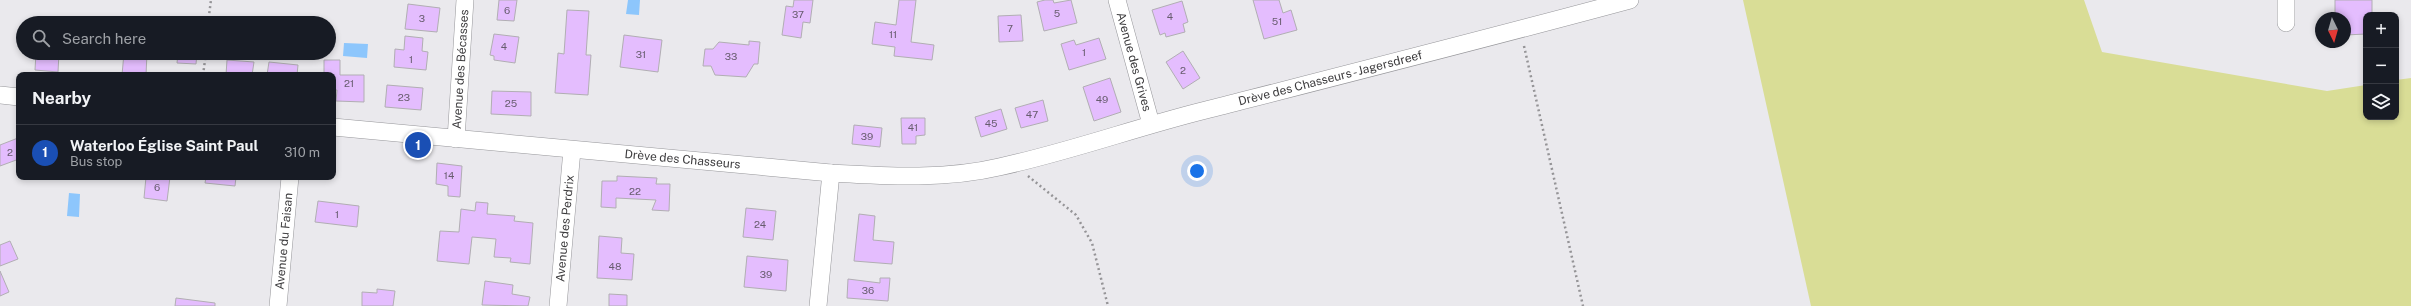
<!DOCTYPE html>
<meta charset="utf-8">
<style>
body{margin:0;font-family:"Public Sans",sans-serif;background:#20242c;color:#f1f3f6}
.controls{position:absolute;right:12px;top:12px;display:grid;overflow:hidden;border-radius:8px;box-shadow:0 2px 6px #0003}
.controls button{width:36px;height:36px;display:grid;place-items:center;padding:0;border:0;border-bottom:1px solid #363941;background:#171b24;color:#f1f3f6;font:20px sans-serif}
.compass{position:absolute;left:2315px;top:12px;width:36px;height:36px;border-radius:50%;background:#171b24;box-shadow:0 2px 6px #0003;rotate:175deg}
.you{position:absolute;left:1197px;top:171px;width:14px;height:14px;margin:-10px;border:3px solid #fff;border-radius:50%;background:#1a73e8;box-shadow:0 0 0 6px #1a73e833}
.badge{display:grid;place-items:center;width:26px;height:26px;border-radius:50%;background:#98b4ab;color:#fff;font-size:13px;font-weight:700}
.pin{position:absolute;translate:-50% -50%;border:2px solid #fff;box-shadow:0 1px 4px #0006}
.list{margin:0;padding:0;list-style:none}
h2{display:flex;justify-content:space-between;align-items:center;height:52px;margin:0;padding:0 16px;font-size:17px}
h2 small{font-size:13px;font-weight:400;color:#9ea1a6}
.list li{display:grid;grid-template-columns:26px 1fr auto;gap:12px;align-items:center;box-sizing:border-box;height:56px;padding:0 16px;border-top:1px solid #363941}
.list b{display:block;font-size:15px;white-space:nowrap}
.list p{margin:0;font-size:13px;white-space:nowrap;color:#9ea1a6}
.list em{font-size:13px;font-style:normal;color:#9ea1a6}
.icon{flex:none;width:22px;height:22px;fill:none;stroke:currentColor;stroke-width:2;stroke-linecap:round;stroke-linejoin:round}
.map{position:relative;flex:none;width:2411px;height:306px;overflow:hidden}
.search{position:absolute;background:#171b24;box-shadow:0 2px 6px #0003;left:16px;top:16px;width:320px;height:44px;display:flex;align-items:center;gap:10px;box-sizing:border-box;padding:0 14px;border-radius:22px;color:#9ea1a6;font-size:15px}
.panel{position:absolute;background:#171b24;box-shadow:0 2px 6px #0003;left:16px;top:72px;width:320px;height:108px;border-radius:8px}
.map>svg:first-child{display:block}
.green{fill:#d9dd96}
.water{fill:#8dc6fc}
.building{fill:#e4bdfe;stroke:#b1aeb3}
.lines{fill:none;stroke-linecap:round;stroke-linejoin:round}
.minor-casing{stroke:#96969a;stroke-width:18}
.path{stroke:#959497;stroke-width:2.5;stroke-dasharray:2 3;stroke-linecap:butt}
.minor{stroke:#fff;stroke-width:17}
.labels{text-anchor:middle;stroke-width:3;stroke-linejoin:round;paint-order:stroke}
.number-label{font-size:10px;fill:#675c6e}
.street-label{font-size:12px;fill:#3d3c3e;stroke:#fff}
</style>
<div class="map">
<svg width="2411" height="306" viewBox="0 0 2411 306">
<rect width="100%" height="100%" fill="#eae9ed"/>
<path class="green" d="M1743 0H2084L2102 52 2327 91 2366 85V117H2396V80L2411 78V306H1811Z"/>
<path class="water" d="M628 0H640L639 15 626 14Z
M344 43 368 44 367 58 343 56Z
M69 193 80 194 79 217 67 216Z"/>
<path class="building" d="M499 0H517L514 21 497 20Z
M794 0H813L810 23 803 22 801 38 782 35 786 6 793 7Z
M899 0H916L911 42 934 45 932 60 894 56 895 47 872 44 875 22 896 25Z
M1045 0H1053L1054 3 1071 0 1077 23 1044 31 1037 2Z
M1253 0H1279L1283 13 1291 10 1297 30 1264 39Z
M2335 0H2372V15H2366V34L2345 35V18H2338V14H2335Z
M1182 1 1188 22 1183 24 1185 32 1166 37 1165 33 1160 35 1152 10Z
M408 4 440 8 437 32 405 29Z
M567 10 589 11 586 55H591L588 95 555 93 558 53 564 54Z
M1021 15 1023 41 999 42 998 16Z
M39 19 62 21V23H39Z
M126 21 149 23H126Z
M494 34 519 37 515 63 494 60V56L490 55Z
M624 35 662 40 658 72 620 67Z
M405 36 423 38 422 51 428 52 426 70 394 67 395 49 404 50Z
M1099 38 1106 59 1069 70 1061 44 1074 40 1076 45Z
M749 41 760 42 758 64H754L746 77 715 75 711 66H703L705 49H713L719 42 749 45Z
M1183 51 1200 78 1183 89 1166 62Z
M36 53H59L58 72 35 70Z
M124 53H147L146 75H122Z
M178 53H197L196 64 177 63Z
M227 60 254 62 252 75H226Z
M324 60H340V75H364V102L336 101 337 90H333V75H324Z
M269 62 298 65 297 75H267Z
M1110 78 1121 112 1094 121 1083 87Z
M387 85 423 88 421 110 385 107Z
M492 91 531 92V116L491 114Z
M1043 100 1048 121 1021 128 1015 108Z
M1001 109 1007 129 981 137 975 117Z
M901 118H925V135L916 136V144H902Z
M854 125 882 128 880 147 852 144Z
M18 138 19 159 0 166V145Z
M437 163 462 166 460 197 448 196V186L436 184Z
M617 176 657 178 656 184H670L669 211 652 210 656 200 616 198V208L601 207 602 181H617Z
M146 177H170L167 201 144 198Z
M206 177H236L235 186 205 183Z
M318 201 359 206 357 227 315 222Z
M476 202 488 203 487 214 515 216 514 221 533 223 530 264 510 262 511 258 494 257 496 239 472 237 469 264 437 261 440 231 459 232 461 209 475 211Z
M746 208 776 211 773 240 743 237Z
M859 214 875 216 873 240 894 242 892 264 854 261Z
M599 236 622 238 621 253 634 254 632 280 597 278Z
M10 241 18 259 0 266V245Z
M747 256 788 260 786 291 744 287Z
M0 271 9 292 0 296Z
M880 278H890L888 301 847 298 848 279 880 283Z
M485 281 513 285 512 294 530 297 528 306 482 305Z
M377 289 395 291 393 306H362V292L377 293Z
M609 294 627 295V306H609Z
M176 298 215 303V306H175Z"/>
<g class="lines">
<defs>
<g id="minor">
<path id="s1" d="M1117 0 1151 124"/>
<path d="M2286 0V23"/>
<path d="M0 95 19 97"/>
<path id="s2" d="M333 127 831 173C886 176 944 180 999 167 1069 152 1137 127 1206 110 1347 74 1489 38 1630 0"/>
<path id="s3" d="M456 139 465 0"/>
<path id="s4" d="M278 306 290 177"/>
<path id="s5" d="M558 306 572 150"/>
<path d="M818 306 831 173"/>
</g>
</defs>
<use href="#minor" class="minor-casing"/>
<path class="path" d="M208 23 211 0
M1524 46 1583 306
M203 75 206 53
M1028 176 1076 215 1092 243 1108 306"/>
<use href="#minor" class="minor"/>
</g>
<g class="labels">
<g class="number-label">
<text x="507" y="14">6</text>
<text x="1057" y="17">5</text>
<text x="798" y="18">37</text>
<text x="1170" y="20">4</text>
<text x="422" y="22">3</text>
<text x="1277" y="25">51</text>
<text x="1010" y="32">7</text>
<text x="893" y="38">11</text>
<text x="504" y="50">4</text>
<text x="1084" y="56">1</text>
<text x="641" y="58">31</text>
<text x="731" y="60">33</text>
<text x="411" y="63">1</text>
<text x="1183" y="74">2</text>
<text x="349" y="87">21</text>
<text x="404" y="101">23</text>
<text x="1102" y="103">49</text>
<text x="511" y="107">25</text>
<text x="1032" y="118">47</text>
<text x="991" y="127">45</text>
<text x="913" y="131">41</text>
<text x="867" y="140">39</text>
<text x="10" y="156">2</text>
<text x="449" y="179">14</text>
<text x="157" y="191">6</text>
<text x="635" y="195">22</text>
<text x="337" y="218">1</text>
<text x="760" y="228">24</text>
<text x="615" y="270">48</text>
<text x="766" y="278">39</text>
<text x="868" y="294">36</text>
</g>
<g class="street-label">
<text dy="4" stroke="none"><textPath href="#s1" startOffset="64">Avenue des Grives</textPath></text>
<text dy="4" stroke="none"><textPath href="#s3" startOffset="70">Avenue des Bécasses</textPath></text>
<text dy="4" stroke="none"><textPath href="#s2" startOffset="1012">Drève des Chasseurs - Jagersdreef</textPath></text>
<text dy="4" stroke="none"><textPath href="#s2" startOffset="351">Drève des Chasseurs</textPath></text>
<text dy="4" stroke="none"><textPath href="#s5" startOffset="78">Avenue des Perdrix</textPath></text>
<text dy="4" stroke="none"><textPath href="#s4" startOffset="65">Avenue du Faisan</textPath></text>
</g>
</g>
</svg>
<div class="controls">
<button>+</button>
<button>−</button>
<button><svg class="icon" aria-label="layers" viewBox="0 0 24 24"><path d="M12 4l9 5-9 5-9-5zM3 14l9 5 9-5"/></svg></button>
</div>
<svg class="compass" viewBox="-18 -18 36 36"><path d="M0-13l5 13h-10z" fill="#e53935"/><path d="M0 13l5-13h-10z" fill="#9ea1a6"/></svg>
<div class="you"></div>
<div class="pin badge" style="left:418px;top:145px;background:#1a4fb4">1</div>
<div class="search"><svg class="icon" aria-label="search" viewBox="0 0 24 24"><circle cx="10" cy="10" r="6"/><path d="M15 15l6 6"/></svg>Search here</div>
<section class="panel">
<h2>Nearby<small></small></h2>
<ul class="list">
<li><span class="badge" style="background:#1a4fb4">1</span><div><b>Waterloo Église Saint Paul</b><p>Bus stop</p></div><em>310 m</em></li>
</ul>
</section>
</div>
